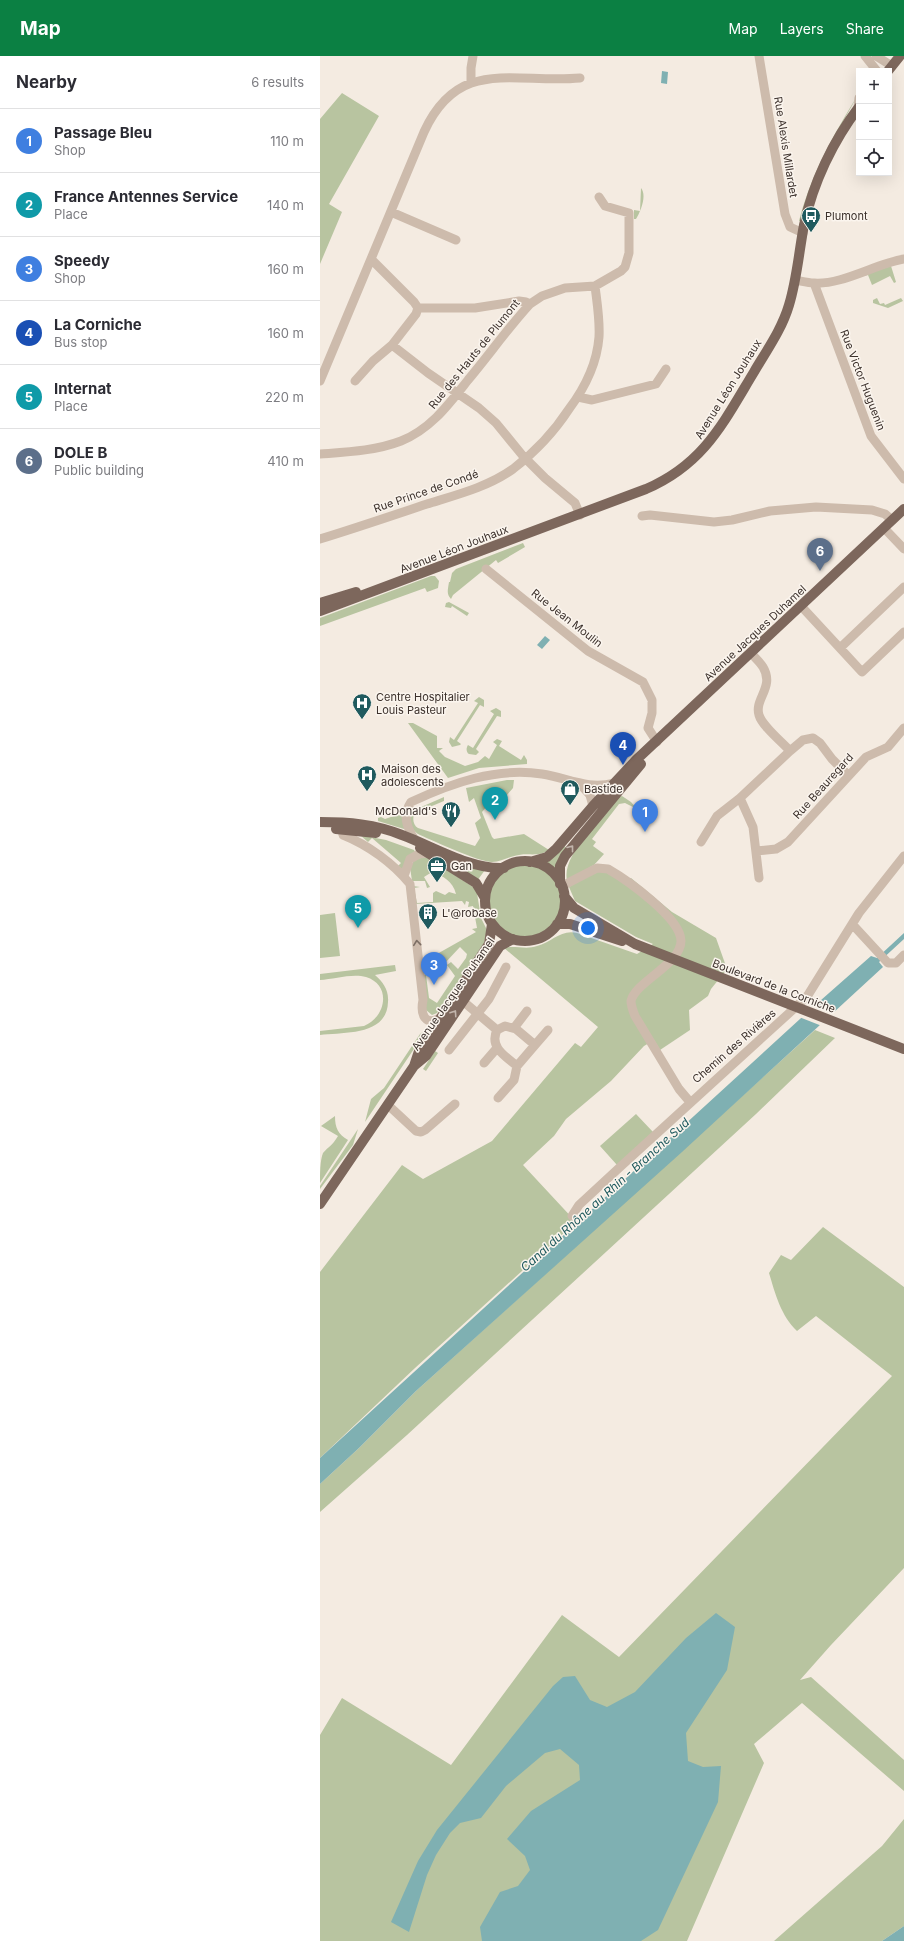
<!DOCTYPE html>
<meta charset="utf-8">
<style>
body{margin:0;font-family:Inter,sans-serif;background:#f2f2f3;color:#2b2b33}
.controls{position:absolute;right:12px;top:12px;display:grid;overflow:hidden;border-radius:0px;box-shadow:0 4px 16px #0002}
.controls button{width:36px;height:36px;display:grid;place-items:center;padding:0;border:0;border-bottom:1px solid #e1e1e2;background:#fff;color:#2b2b33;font:20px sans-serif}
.you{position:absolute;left:268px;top:872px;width:14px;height:14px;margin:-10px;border:3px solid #fff;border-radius:50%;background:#1a73e8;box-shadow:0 0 0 6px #1a73e833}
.badge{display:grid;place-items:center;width:26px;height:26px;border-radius:50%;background:#0b8043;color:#fff;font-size:13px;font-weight:700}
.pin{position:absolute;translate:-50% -33px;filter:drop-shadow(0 1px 2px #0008)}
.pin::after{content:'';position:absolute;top:21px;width:14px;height:12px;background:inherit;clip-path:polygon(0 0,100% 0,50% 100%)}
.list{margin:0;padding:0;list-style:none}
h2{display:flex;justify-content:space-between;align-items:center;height:52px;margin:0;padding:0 16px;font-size:17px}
h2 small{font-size:13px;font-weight:400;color:#7c7c81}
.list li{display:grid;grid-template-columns:26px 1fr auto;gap:12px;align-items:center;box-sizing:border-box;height:64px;padding:0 16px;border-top:1px solid #e1e1e2}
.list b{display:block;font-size:15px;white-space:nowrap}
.list p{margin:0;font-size:13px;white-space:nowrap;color:#7c7c81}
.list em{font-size:13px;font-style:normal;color:#7c7c81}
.icon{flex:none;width:22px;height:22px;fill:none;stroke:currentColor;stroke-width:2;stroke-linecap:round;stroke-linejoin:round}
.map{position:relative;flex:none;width:584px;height:1885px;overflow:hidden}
header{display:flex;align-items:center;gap:24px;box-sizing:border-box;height:56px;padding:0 20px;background:#0b8043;color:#fff}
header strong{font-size:19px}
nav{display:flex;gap:22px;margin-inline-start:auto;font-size:14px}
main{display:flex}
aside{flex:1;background:#fff}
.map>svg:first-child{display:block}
.green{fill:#b8c4a0}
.water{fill:#7fb0b2}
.pier{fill:#f4ebe1}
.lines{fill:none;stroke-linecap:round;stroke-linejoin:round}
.minor{stroke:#cdbbac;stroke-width:9}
.major{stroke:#7d675c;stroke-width:10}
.oneway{stroke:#c2b5ac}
.oneway2{stroke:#7d6f65}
.labels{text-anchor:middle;stroke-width:3;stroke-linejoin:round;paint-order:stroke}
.street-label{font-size:11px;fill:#3b302b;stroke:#fbf5ee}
.poi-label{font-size:11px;fill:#3b302b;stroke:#fbf5ee;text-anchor:start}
.water-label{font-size:12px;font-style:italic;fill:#1f5a5e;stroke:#fbf5ee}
</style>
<header>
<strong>Map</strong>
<nav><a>Map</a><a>Layers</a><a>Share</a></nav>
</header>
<main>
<aside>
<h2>Nearby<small>6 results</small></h2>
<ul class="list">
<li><span class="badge" style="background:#3f7fe0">1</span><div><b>Passage Bleu</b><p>Shop</p></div><em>110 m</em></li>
<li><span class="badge" style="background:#0f9aa8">2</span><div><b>France Antennes Service</b><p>Place</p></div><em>140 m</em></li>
<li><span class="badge" style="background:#3f7fe0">3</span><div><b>Speedy</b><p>Shop</p></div><em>160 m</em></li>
<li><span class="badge" style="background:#1a4fb4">4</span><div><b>La Corniche</b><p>Bus stop</p></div><em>160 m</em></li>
<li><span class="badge" style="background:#0f9aa8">5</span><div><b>Internat</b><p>Place</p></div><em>220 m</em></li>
<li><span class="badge" style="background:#5c6f8a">6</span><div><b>DOLE B</b><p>Public building</p></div><em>410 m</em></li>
</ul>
</aside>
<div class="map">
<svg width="584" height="1885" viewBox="0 0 584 1885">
<rect width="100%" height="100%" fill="#f4ebe1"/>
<path class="green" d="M22 37 59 60 9 148 22 156 0 208V63Z
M539 37 511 87 481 165H479C492 116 513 80 539 37Z
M321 132C327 139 321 155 316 163H314V154L320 155Z
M571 210 576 226 574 227 570 220 552 229 548 219 541 220Z
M557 242 560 248 564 247 565 249 581 242 583 245 568 252 553 247V244Z
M203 487 205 491 178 507 176 504 133 539 131 543C126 538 128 533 129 526H130L132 517 136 513Z
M111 520H115L119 525 118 532 107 536 105 532 0 570V562Z
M129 546 149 557 147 560 132 550 131 552 125 551 126 547Z
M159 641 164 644V651L160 649 137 685 141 688 140 689 132 691 129 686 130 681 134 684 158 647 154 645Z
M176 652 181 655V661L177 660 156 693 159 696 156 699 149 698C146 696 146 692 148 689L153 692 174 658 170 655Z
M88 667H93L117 680V692H123L119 695 125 701 145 710 158 706 165 700 169 703 177 689 173 686 177 683 182 685 179 690 201 704 204 699 207 704V708L159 712 128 722Z
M187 724H194L193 732 175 753 169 748 162 756 172 781 174 783 204 778 229 794C219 801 210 797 199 799 190 800 182 806 172 806 159 806 114 785 100 779 90 774 88 764 92 755L124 741V745L95 757C92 762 93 769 98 772L155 790 160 782 155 767 161 762 154 742 149 746 146 732Z
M302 740 311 746 317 753 305 747 299 748 272 783 276 786 273 790 284 798 274 809 247 824C241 800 284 759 299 741Z
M84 752V773L58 765V762L61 761 65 763 77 759 79 754Z
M40 779 66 784 94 794 95 796 82 813 77 811 81 807 52 782 48 786Z
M243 789 248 793 236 813 225 806Z
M111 794 165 814 157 825Z
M107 801 153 831 157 837 161 862 167 874 164 887 117 957 112 959 106 954 104 919H106L109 942 117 947 135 920 127 909 131 906 138 913 146 902 147 898 140 891 125 907 101 909V907L156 876 152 873 157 872 153 850 148 851 149 846 146 845 145 849 142 845 95 848 93 830 100 831 94 832 97 847 113 846V837L116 835 125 839 129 836 136 838C133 825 123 820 112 816L104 821 110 831 107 832 105 825H92L90 811 95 803Z
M169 845a36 36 0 1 1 72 0a36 36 0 1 1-72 0Z
M274 816H287L302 825 311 822 352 856 396 882 407 913 391 933 388 940 369 954 370 974 340 994 334 984 324 990 291 1025 246 1063 234 1080 203 1109 256 1166 95 1312 0 1402V1216L82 1109 103 1123 172 1085 255 987 261 991 278 971 184 892C194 889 206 894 217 890 232 886 241 873 257 877L317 898 333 888 316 881 255 845 249 831Z
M15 857 20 900 0 902V859Z
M75 909 76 915 55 919C63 926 69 934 68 946 67 980 24 976 0 979V975L44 970C66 961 72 929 46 921 33 917 14 923 0 924V918Z
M108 972 45 1066 51 1043 64 1032 100 978Z
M495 974 515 982 436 1058 87 1379 0 1456V1428L39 1392 96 1335Z
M115 995 118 997 106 1015 103 1013Z
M316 1058 333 1076 297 1109 280 1090Z
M15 1060C15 1072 18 1078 28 1084L0 1127C0 1118 0 1104 3 1097 9 1090 12 1090 18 1080L1 1070Z
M38 1073 33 1089 0 1133V1130Z
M503 1171 584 1231V1512L511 1589 480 1624 491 1621 584 1704V1735L482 1647 434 1688 444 1707 367 1885H0V1679L22 1642 131 1709 242 1559 299 1601 572 1320 496 1260 477 1275C461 1260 455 1237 449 1217L461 1199 471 1204Z
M584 1763V1870L562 1885H454L562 1790Z"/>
<path class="water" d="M342 15 348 16 347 28 341 27Z
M225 580 230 584 222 593 217 589Z
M584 877V883L559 906 563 911 362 1096 96 1335 39 1392 0 1428V1402L492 952 551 900 557 902Z
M396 1557 415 1571 407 1614 366 1677 368 1705 383 1711 401 1710 398 1746 338 1874 321 1885H162L160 1871 180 1836 198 1830 210 1814 205 1800 187 1783 211 1755 260 1724 259 1709 240 1693 225 1697 186 1730 161 1762 140 1767 130 1777 116 1799 107 1819 89 1876 71 1866 98 1805 117 1774 233 1630 243 1621 255 1620 270 1644 287 1651 315 1636 366 1582Z
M584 1870V1885H562Z"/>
<path class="pier" d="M492 949 515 958 502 970 479 961Z"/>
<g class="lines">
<path class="minor" d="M439 0 465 158 470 171 483 177
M545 0 557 15
M556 0 572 10
M151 26V12L153 0
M538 53 539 42
M71 156 136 184
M51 203 94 246 98 252
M475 224C481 225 488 227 494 227 522 229 555 208 584 203
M494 227 551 380 584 423
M98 252H155L199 245 206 246 210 248
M72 289 108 317 159 352 176 367 203 400 225 422 255 447 260 459
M0 325 104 76C139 0 194 28 260 22
M35 325 53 305 72 289 96 258 98 252
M258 341 272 344 336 328 346 313
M0 398C27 396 55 395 81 385 111 373 129 348 148 324 169 299 188 272 210 248L222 240 245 232 275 230 301 215 305 211 309 197V157L285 150 279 141
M322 460 330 459 394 466 412 464 450 455 496 451 552 454 565 458 572 464
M564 472 584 493
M0 483C36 472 71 460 107 448 136 439 168 431 193 413 215 396 234 376 249 353 264 333 277 307 279 281 280 264 277 247 275 230
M166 513 268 595 323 626 332 644V657L328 672 337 686
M481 550 542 616 584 576
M520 592 584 531
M431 597C435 602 440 606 443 611 455 631 434 643 439 659 442 670 462 686 470 695L420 742 433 771 439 822
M470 695 483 684 493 682 500 687 512 703 528 719
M260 728 270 739 273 750
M22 773 23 779C48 789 73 807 90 828L103 944C100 959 105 971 122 961
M95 784C87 772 82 760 91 746 132 727 176 711 222 718 248 722 268 734 294 727L296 729
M381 786 397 760 420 742
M436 795 456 793 468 786 546 701 568 691 584 672
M84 820 90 803 99 798 108 797
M242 830 277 812 288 813C307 824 361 862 361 885 361 908 315 926 311 945 311 950 313 955 315 960L359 1033 370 1046
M533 869 568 907H576L584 899
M138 941 177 974
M185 970 196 973 215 989 197 1010C185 1000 169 991 177 974Z
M194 972 207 955
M215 989 228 974
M129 994 169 943 186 911
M164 1007 177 992
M178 1042 194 1024 197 1010
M68 1049 96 1075 101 1076 105 1074 135 1048
M252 1160 259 1149 299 1112 478 949 488 939 539 857 584 800"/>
<path class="major" d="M568 15 580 0
M0 547 36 536
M0 555 326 433C384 408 403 367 434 316 447 294 462 273 469 249 477 223 479 195 484 169 493 127 513 85 539 51
M0 766C28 766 55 768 82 779 112 790 151 814 184 812
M16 773 56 777
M100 792 156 827 165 842
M165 845a40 40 0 1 1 80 0a40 40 0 1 1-80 0Z
M210 806 227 801 236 793 273 750 316 704 584 453
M240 828V810L245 800 321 708
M244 840 254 852 315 888 584 993
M237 868H250L302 885
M94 1010 99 995 169 888 172 868
M0 1148 94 1010 106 1000 180 890 193 883"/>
</g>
<defs><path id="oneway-chevron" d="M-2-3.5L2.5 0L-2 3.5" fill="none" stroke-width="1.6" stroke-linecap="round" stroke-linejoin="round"/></defs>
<g class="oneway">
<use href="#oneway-chevron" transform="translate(251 792) rotate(-52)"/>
<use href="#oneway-chevron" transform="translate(134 957) rotate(-56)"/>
</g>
<use class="oneway2" href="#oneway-chevron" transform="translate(97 887) rotate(-96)"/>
<defs>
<symbol id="bus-pin" viewBox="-11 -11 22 30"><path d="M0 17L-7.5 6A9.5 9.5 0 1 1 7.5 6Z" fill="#1f5a5e" stroke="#fbf5ee"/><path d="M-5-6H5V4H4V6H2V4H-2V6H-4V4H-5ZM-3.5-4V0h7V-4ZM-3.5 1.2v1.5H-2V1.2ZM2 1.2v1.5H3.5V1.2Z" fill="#fff"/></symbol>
<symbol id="hospital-pin" viewBox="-11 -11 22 30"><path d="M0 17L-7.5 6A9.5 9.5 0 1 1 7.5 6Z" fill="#1f5a5e" stroke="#fbf5ee"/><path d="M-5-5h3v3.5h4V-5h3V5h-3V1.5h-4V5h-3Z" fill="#fff"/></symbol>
<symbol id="shop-pin" viewBox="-11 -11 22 30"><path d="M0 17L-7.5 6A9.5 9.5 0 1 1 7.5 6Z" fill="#1f5a5e" stroke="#fbf5ee"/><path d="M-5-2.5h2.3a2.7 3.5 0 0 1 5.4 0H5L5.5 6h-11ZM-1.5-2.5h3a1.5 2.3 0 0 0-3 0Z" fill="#fff"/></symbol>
<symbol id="restaurant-pin" viewBox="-11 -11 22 30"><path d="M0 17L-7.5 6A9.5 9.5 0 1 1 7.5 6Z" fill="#1f5a5e" stroke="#fbf5ee"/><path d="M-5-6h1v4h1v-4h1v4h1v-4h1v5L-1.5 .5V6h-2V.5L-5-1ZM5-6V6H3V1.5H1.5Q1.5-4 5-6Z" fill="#fff"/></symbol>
<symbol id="office-pin" viewBox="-11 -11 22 30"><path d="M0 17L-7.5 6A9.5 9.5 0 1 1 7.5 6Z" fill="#1f5a5e" stroke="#fbf5ee"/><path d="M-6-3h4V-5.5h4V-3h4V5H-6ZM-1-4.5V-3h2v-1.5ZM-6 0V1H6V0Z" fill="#fff"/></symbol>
<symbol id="building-pin" viewBox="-11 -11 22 30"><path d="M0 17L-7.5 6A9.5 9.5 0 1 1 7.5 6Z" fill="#1f5a5e" stroke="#fbf5ee"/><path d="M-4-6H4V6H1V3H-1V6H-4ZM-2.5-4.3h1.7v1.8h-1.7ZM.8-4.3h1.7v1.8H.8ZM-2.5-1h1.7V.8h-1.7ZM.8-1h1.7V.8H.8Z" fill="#fff"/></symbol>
</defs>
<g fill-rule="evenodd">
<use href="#bus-pin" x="480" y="149" width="22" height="30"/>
<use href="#hospital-pin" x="31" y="636" width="22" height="30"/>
<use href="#hospital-pin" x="36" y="708" width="22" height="30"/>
<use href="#shop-pin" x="239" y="722" width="22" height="30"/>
<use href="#restaurant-pin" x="120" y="744" width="22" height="30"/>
<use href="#office-pin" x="106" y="799" width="22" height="30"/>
<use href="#building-pin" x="97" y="846" width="22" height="30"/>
</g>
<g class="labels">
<g class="street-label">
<text transform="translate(466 91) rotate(81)" y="4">Rue Alexis Millardet</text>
<text transform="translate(154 298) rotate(-51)" y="4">Rue des Hauts de Plumont</text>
<text transform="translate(543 324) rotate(69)" y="4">Rue Victor Huguenin</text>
<text transform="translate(408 333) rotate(-58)" y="4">Avenue Léon Jouhaux</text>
<text transform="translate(106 435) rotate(-19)" y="4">Rue Prince de Condé</text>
<text transform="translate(134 493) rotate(-21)" y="4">Avenue Léon Jouhaux</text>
<text transform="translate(247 562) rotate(38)" y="4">Rue Jean Moulin</text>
<text transform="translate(435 577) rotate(-43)" y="4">Avenue Jacques Duhamel</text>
<text transform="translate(503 730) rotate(-48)" y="4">Rue Beauregard</text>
<text transform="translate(454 930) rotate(21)" y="4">Boulevard de la Corniche</text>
<text transform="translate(133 938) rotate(-55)" y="4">Avenue Jacques Duhamel</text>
<text transform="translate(414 990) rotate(-41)" y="4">Chemin des Rivières</text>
</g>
<g class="poi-label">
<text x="505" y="164">Plumont</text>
<text x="56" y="645">Centre Hospitalier<tspan x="56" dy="13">Louis Pasteur</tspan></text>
<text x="61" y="717">Maison des<tspan x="61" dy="13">adolescents</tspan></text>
<text x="264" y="737">Bastide</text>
<text x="117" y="759" text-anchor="end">McDonald's</text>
<text x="131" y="814">Gan</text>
<text x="122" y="861">L'@robase</text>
</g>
<g class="water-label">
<text transform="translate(285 1139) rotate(-42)" y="4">Canal du Rhône au Rhin - Branche Sud</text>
</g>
</g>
</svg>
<div class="controls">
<button>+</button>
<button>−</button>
<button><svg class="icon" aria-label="locate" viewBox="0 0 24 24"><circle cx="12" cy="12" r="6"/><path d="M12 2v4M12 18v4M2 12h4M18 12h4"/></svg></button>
</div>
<div class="you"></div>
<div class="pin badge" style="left:325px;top:776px;background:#3f7fe0">1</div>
<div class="pin badge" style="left:175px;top:764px;background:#0f9aa8">2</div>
<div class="pin badge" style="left:114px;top:929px;background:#3f7fe0">3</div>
<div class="pin badge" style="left:303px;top:709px;background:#1a4fb4">4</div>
<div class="pin badge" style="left:38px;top:872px;background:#0f9aa8">5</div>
<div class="pin badge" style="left:500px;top:515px;background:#5c6f8a">6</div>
</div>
</main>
